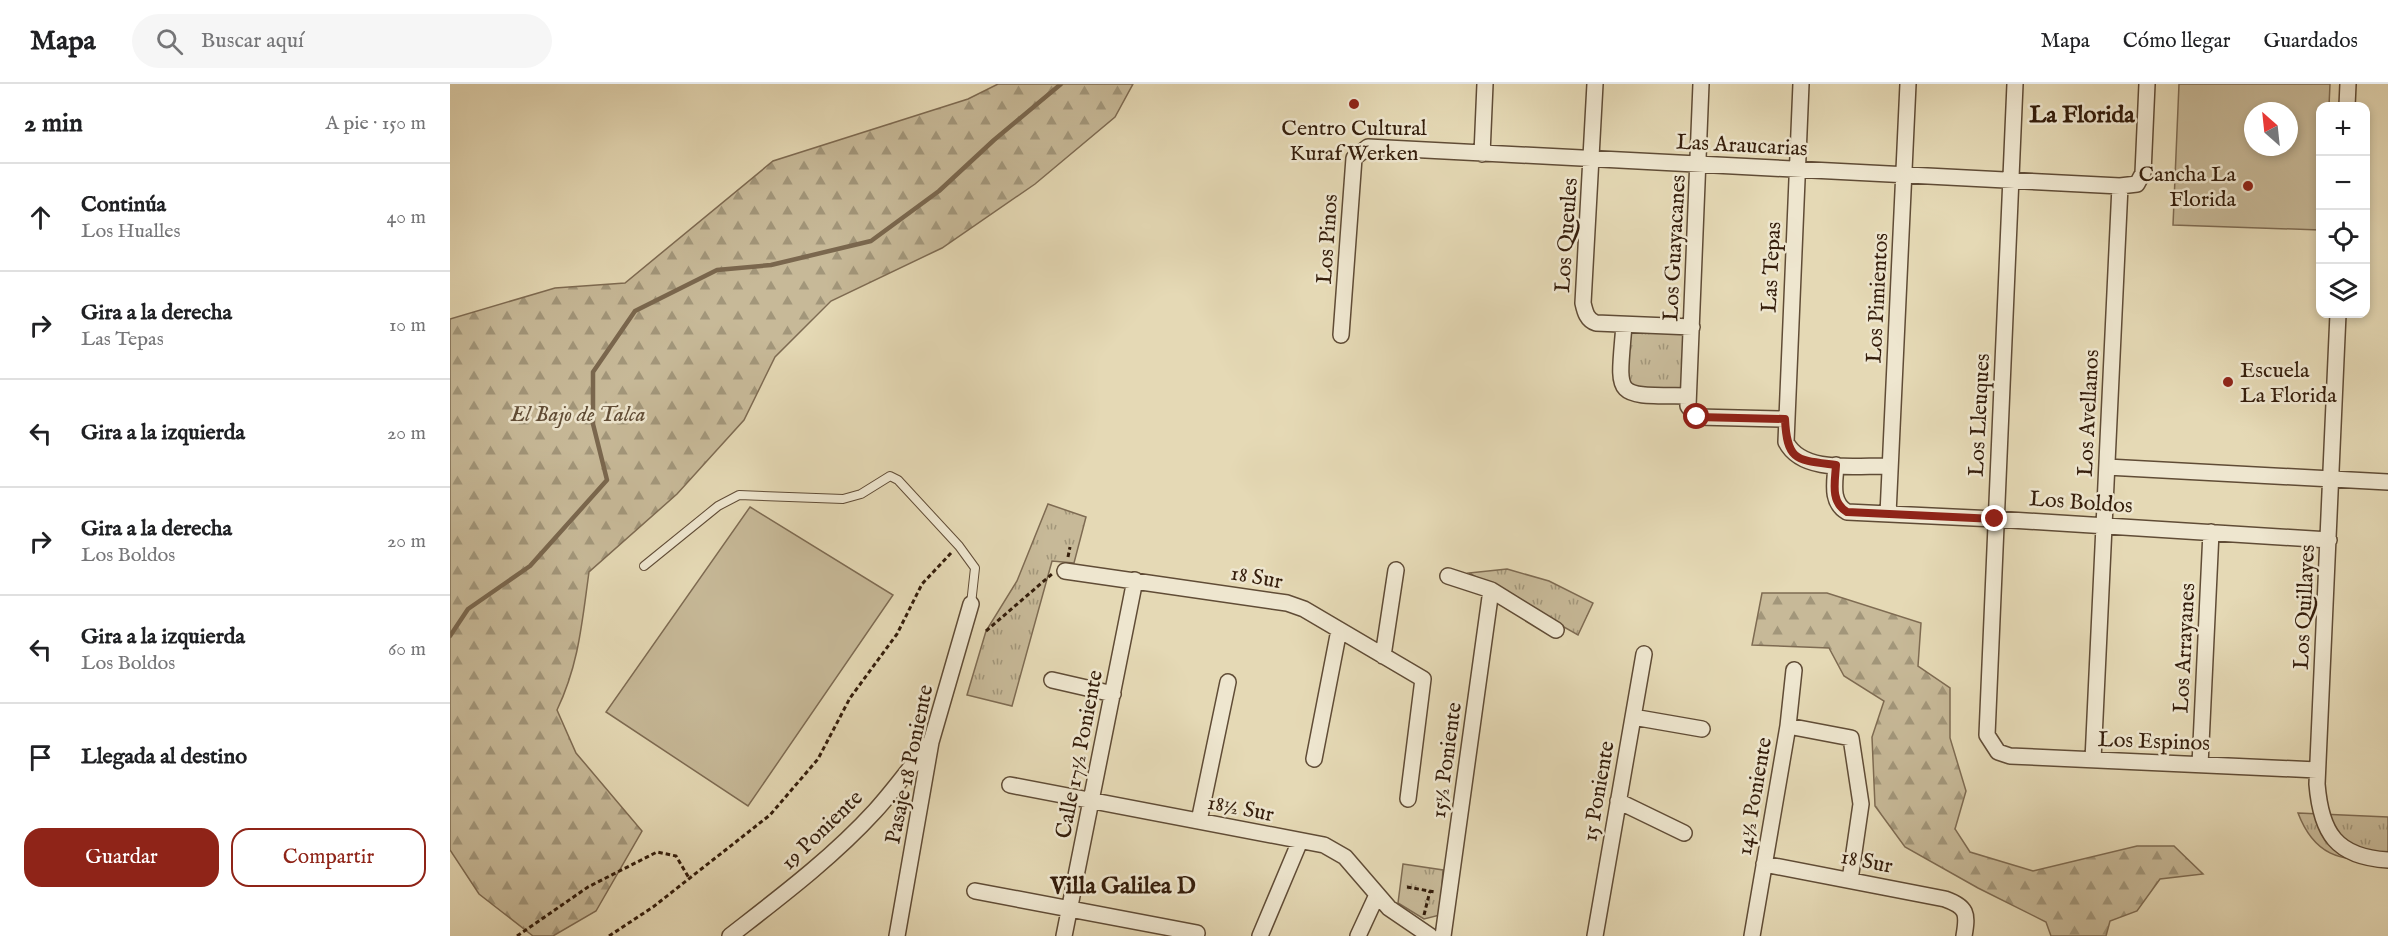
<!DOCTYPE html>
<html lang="es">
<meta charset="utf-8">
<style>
body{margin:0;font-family:"IM FELL English",serif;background:#f6f6f6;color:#202124}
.controls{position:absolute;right:18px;top:18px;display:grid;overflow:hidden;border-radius:12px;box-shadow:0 3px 9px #0003}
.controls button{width:54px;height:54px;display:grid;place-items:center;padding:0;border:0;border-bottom:2px solid #e0e0e0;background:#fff;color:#202124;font:30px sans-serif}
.compass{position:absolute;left:1794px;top:18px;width:54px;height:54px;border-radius:50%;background:#fff;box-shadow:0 3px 9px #0003;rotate:333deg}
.stop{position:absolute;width:18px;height:18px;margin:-14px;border:4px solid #8f2418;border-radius:50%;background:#fff}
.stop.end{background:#8f2418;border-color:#fff;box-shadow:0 2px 6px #0008}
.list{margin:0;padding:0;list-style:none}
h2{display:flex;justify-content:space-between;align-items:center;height:78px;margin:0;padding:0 24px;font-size:26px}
h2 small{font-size:20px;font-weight:400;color:#757577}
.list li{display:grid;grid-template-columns:39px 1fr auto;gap:18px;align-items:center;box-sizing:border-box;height:108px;padding:0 24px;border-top:2px solid #e0e0e0}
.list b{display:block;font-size:22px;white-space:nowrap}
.list p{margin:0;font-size:20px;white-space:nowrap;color:#757577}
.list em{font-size:20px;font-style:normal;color:#757577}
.actions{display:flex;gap:12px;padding:18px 24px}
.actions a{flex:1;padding:14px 0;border:2px solid #8f2418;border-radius:18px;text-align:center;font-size:21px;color:#8f2418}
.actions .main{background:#8f2418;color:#fff}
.icon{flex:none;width:33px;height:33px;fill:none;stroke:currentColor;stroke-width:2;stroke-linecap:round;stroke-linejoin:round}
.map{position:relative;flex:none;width:1938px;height:852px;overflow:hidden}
header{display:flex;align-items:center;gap:36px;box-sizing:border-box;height:84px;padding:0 30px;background:#fff;border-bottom:2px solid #e0e0e0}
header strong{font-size:28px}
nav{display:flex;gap:33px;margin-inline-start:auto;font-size:21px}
.search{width:420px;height:54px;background:#f6f6f6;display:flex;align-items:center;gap:15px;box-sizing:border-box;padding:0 21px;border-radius:33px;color:#757577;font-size:22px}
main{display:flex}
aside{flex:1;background:#fff}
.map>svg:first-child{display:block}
.grass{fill:url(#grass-tufts);stroke:#7e6b52;stroke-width:1.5}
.forest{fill:url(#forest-firs);stroke:#7e6b52;stroke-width:1.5}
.pitch{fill:#c7b998;stroke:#7e6b52;stroke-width:1.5;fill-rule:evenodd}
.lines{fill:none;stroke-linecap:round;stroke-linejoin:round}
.stream{stroke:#7a674e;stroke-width:4.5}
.lane-casing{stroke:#604c36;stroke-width:10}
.street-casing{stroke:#604c36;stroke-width:18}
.path{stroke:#341d0b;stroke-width:3;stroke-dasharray:4.5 3;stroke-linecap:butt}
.lane{stroke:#eee6cf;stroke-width:8}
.street{stroke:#eee6cf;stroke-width:15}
.route{stroke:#8f2418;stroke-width:8}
.poi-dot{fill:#8f2418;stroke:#eee6cf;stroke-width:2}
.labels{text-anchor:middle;stroke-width:5;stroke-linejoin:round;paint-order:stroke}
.poi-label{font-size:22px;fill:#341d0b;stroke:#eee6cf}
.street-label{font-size:22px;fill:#341d0b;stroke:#eee6cf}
.park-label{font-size:22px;font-style:italic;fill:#604c35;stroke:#eee6cf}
.neighbourhood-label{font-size:24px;font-weight:bold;fill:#341d0b;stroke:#eee6cf}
</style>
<header>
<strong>Mapa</strong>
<div class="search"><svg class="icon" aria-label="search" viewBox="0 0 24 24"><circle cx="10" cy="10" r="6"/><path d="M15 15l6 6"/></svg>Buscar aquí</div>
<nav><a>Mapa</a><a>Cómo llegar</a><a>Guardados</a></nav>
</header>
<main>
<aside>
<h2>2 min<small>A pie · 150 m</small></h2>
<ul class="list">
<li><svg class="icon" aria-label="ahead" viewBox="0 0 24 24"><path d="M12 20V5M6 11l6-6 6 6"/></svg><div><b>Continúa</b><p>Los Hualles</p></div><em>40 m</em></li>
<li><svg class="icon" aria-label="right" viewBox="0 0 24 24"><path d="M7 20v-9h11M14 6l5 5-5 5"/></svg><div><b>Gira a la derecha</b><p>Las Tepas</p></div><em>10 m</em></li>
<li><svg class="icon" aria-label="left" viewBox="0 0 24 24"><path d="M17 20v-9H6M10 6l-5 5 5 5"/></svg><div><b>Gira a la izquierda</b></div><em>20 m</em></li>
<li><svg class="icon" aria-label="right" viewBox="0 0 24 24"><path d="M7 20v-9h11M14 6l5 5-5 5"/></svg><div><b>Gira a la derecha</b><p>Los Boldos</p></div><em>20 m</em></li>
<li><svg class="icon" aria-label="left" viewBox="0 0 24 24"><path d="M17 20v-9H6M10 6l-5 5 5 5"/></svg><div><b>Gira a la izquierda</b><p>Los Boldos</p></div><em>60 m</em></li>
<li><svg class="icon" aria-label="arrive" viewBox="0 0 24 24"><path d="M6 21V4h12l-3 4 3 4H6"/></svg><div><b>Llegada al destino</b></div></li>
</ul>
<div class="actions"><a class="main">Guardar</a><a>Compartir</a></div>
</aside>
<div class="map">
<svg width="1938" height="852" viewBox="0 0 1938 852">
<defs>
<pattern id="grass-tufts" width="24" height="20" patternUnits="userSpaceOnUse" patternTransform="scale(1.5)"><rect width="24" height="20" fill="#c7b998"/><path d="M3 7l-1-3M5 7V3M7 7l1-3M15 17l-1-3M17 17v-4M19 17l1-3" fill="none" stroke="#a2967a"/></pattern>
<pattern id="forest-firs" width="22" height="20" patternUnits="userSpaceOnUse" patternTransform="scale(1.5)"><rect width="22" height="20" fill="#c7b998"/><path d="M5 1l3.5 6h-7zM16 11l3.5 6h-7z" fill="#a2967a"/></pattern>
</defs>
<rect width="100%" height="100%" fill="#e5d9b5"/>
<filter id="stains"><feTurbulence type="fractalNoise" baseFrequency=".00333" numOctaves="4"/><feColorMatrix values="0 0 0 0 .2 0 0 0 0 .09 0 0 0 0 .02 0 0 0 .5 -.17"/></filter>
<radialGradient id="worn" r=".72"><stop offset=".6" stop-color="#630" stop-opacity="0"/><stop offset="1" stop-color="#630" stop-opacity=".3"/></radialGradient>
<path class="grass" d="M1174 241 1242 243 1238 312 1172 304Z
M598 420 636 433 624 479 602 477 562 622 517 611 536 547 567 497Z
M1057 485 1099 497 1143 519 1128 551 1019 489Z
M1848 729 1938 733V779C1893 775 1866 776 1848 729Z
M953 780 993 786 990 831 974 835 948 819Z"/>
<path class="forest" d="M548 0H683L665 33 585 100 492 164 381 217 325 273 294 336 227 410 139 488C132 538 129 580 107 626L126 669 192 747 146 827 103 852H83L29 810 0 766V235L105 204 175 199 323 77 518 15Z
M1312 509H1377L1471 539 1468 582 1500 604V654L1516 707 1505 745 1520 768 1583 787 1687 762H1724L1753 790 1710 795 1687 827 1660 837 1656 852H1601L1596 838 1528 804 1455 763 1425 722 1422 653 1434 617 1394 592 1379 564 1302 561Z"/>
<path class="pitch" d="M1729 0H1880L1879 22H1870V146L1723 141ZM1803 27H1839V63H1803Z
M300 423 443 511 298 722 156 628Z"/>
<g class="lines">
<path class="stream" d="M0 552 18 525 80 482 157 396 143 340V288L185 227 267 186 321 181 421 157 489 107 544 56 611 0"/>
<defs>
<path id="lane" d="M194 482 268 422 289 411 393 415 411 410 440 392 448 396 509 462 525 484 521 520"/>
<path id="street" d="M1145 0 1133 219C1135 228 1137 236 1146 239L1242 243
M1251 0 1238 322 1247 333 1335 335
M1351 0 1336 358C1353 391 1409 381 1440 382
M1565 0 1537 651 1548 668 1560 672 1867 686
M1897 22 1898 0
M1032 70 1035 0
M1888 230 1867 700C1871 749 1886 773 1938 776
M1174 241C1168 316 1162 311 1238 312
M891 251 904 74 918 63 1670 102 1687 100 1693 89 1697 0
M1386 381C1385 398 1380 418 1397 428L1545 435 1879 456
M1657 383 1938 398
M1438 430 1458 0
M615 487 837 519 854 525 973 595 958 715
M998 492 1041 506 1106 546
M933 572 946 486
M602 596 663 610
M1183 633 1252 645
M1338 642 1401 654 1411 720 1400 796
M864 675 889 546
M1643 676 1670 102
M1750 681 1761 448
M560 701 874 761 895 773 939 824 980 852
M1168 717 1234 749
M749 737 778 598
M1314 780 1495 815C1517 823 1518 829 1514 852
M525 807 747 849
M280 852C330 813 382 774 425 727 445 705 462 681 480 659
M447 852 481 658 521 520
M614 852 685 496
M810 852 850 757
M908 852 926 813
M993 852 1041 506
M1145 852 1194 570
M1302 852 1338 642 1344 586"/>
</defs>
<use href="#lane" class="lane-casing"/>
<use href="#street" class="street-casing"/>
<path class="path" d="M618 473 620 463
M536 547 602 490
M957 803 985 808
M974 831 980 807
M67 852 138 803 207 768 226 772 239 794
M159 852 203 823 320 731 368 675 400 614 447 550 472 500 501 469"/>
<use href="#lane" class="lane"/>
<use href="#street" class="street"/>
</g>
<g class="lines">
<path class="route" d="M1247 333 1335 335C1337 378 1347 376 1386 381 1385 398 1380 418 1397 428L1545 435"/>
</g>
<g class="poi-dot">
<circle cx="904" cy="20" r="6"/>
<circle cx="1798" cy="102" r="6"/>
<circle cx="1778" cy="298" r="6"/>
</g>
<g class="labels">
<g class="poi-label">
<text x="904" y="51">Centro Cultural<tspan x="904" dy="25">Kuraf Werken</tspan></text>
<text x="1786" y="97" text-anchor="end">Cancha La<tspan x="1786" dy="25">Florida</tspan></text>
<text x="1790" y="293" text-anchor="start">Escuela<tspan x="1790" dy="25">La Florida</tspan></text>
</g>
<g class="street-label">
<text transform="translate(1292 60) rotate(3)" y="8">Las Araucarias</text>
<text transform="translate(1115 151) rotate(-86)" y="8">Los Queules</text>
<text transform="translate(876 155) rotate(-86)" y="8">Los Pinos</text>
<text transform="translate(1223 164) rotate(-87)" y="8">Los Guayacanes</text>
<text transform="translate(1320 183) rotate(-87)" y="8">Las Tepas</text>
<text transform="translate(1426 214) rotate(-87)" y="8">Los Pimientos</text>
<text transform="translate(1637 329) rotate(-87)" y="8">Los Avellanos</text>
<text transform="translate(1528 331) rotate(-87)" y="8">Los Lleuques</text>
<text transform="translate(1631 417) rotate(4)" y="8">Los Boldos</text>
<text transform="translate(807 492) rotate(10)" y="8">18 Sur</text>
<text transform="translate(1853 523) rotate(-87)" y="8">Los Quillayes</text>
<text transform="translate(1733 564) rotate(-87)" y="8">Los Arrayanes</text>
<text transform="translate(1704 656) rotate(2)" y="8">Los Espinos</text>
<text transform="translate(628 670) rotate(-79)" y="8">Calle 17½ Poniente</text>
<text transform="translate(995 676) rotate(-82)" y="8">15½ Poniente</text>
<text transform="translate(458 680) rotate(-78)" y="8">Pasaje 18 Poniente</text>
<text transform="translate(1147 707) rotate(-80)" y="8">15 Poniente</text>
<text transform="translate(1303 712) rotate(-80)" y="8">14½ Poniente</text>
<text transform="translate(791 723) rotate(11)" y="8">18½ Sur</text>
<text transform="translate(371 745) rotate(-44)" y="8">19 Poniente</text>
<text transform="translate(1417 776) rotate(11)" y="8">18 Sur</text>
</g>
<g class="park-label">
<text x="128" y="337">El Bajo de Talca</text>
</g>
<g class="neighbourhood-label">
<text x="1632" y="38">La Florida</text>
<text x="673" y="809">Villa Galilea D</text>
</g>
</g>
<rect width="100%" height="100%" filter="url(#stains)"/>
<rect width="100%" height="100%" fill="url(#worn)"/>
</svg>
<div class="controls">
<button>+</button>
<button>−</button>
<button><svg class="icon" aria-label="locate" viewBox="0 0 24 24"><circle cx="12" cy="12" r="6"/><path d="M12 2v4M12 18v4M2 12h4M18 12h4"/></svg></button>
<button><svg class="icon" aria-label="layers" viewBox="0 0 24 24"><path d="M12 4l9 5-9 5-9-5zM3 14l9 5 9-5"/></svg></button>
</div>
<svg class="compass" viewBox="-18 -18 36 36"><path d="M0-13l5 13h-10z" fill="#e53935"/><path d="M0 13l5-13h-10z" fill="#757577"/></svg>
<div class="stop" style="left:1247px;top:333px"></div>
<div class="stop end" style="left:1545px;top:435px"></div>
</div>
</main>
